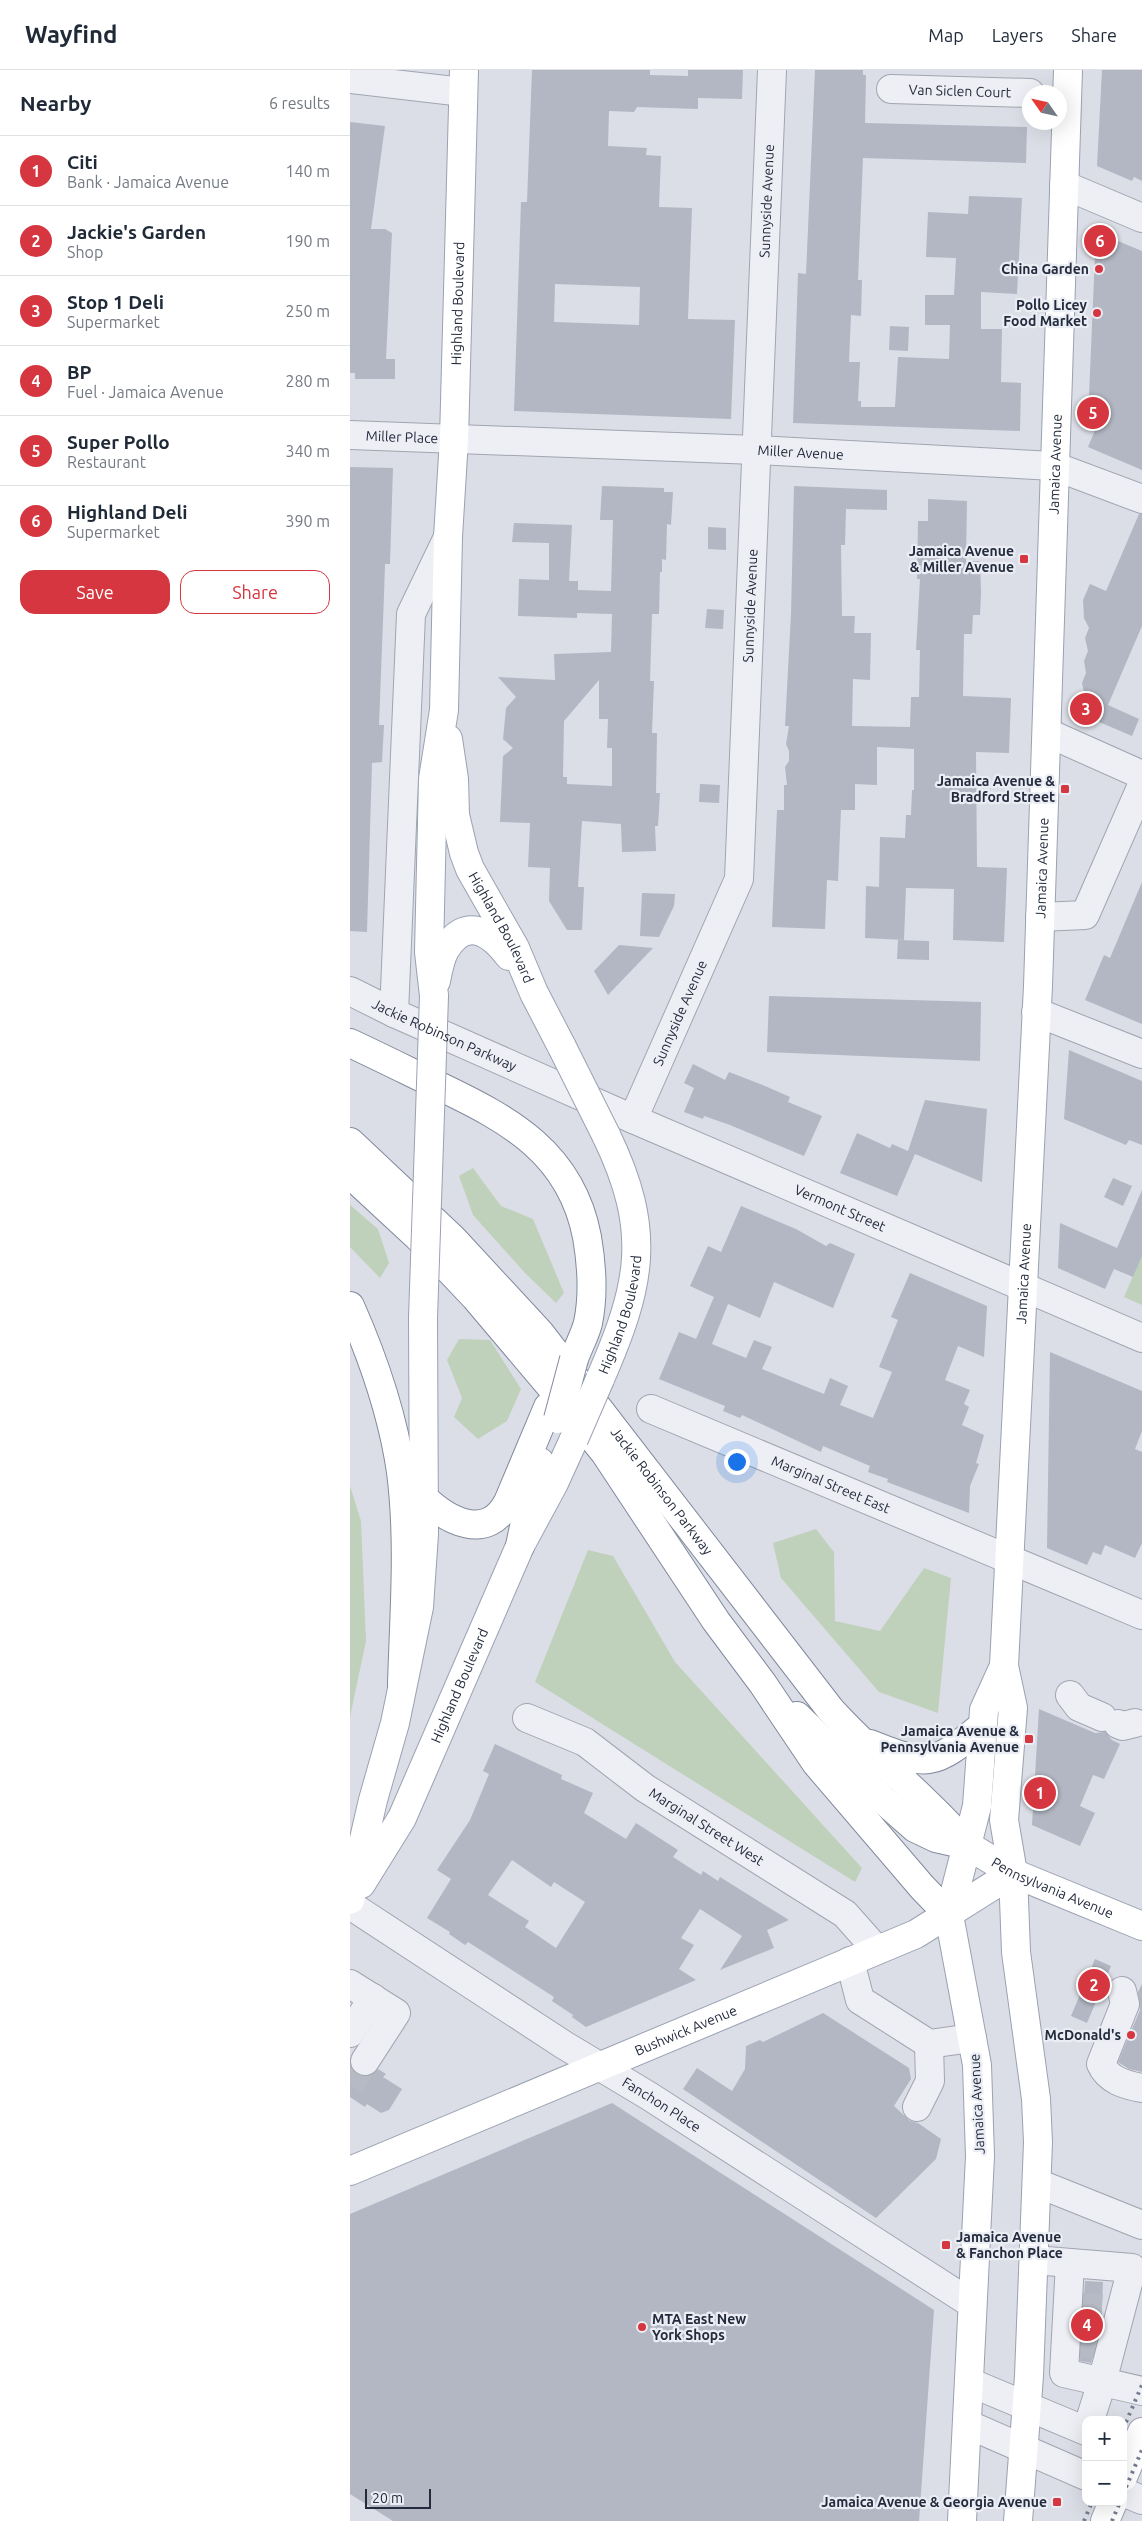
<!DOCTYPE html>
<meta charset="utf-8">
<style>
body{margin:0;font-family:Ubuntu,sans-serif;background:#f6f6f7;color:#1f2937}
.controls{position:absolute;right:15px;bottom:15px;display:grid;overflow:hidden;border-radius:10px;box-shadow:0 5px 20px #0002}
.controls button{width:45px;height:45px;display:grid;place-items:center;padding:0;border:0;border-bottom:1px solid #e0e1e3;background:#fff;color:#1f2937;font:25px sans-serif}
.compass{position:absolute;left:672px;top:15px;width:45px;height:45px;border-radius:50%;background:#fff;box-shadow:0 5px 20px #0002;rotate:304deg}
.scale{position:absolute;left:15px;bottom:12px;width:66px;box-sizing:border-box;padding-left:5px;border:2px solid #242b3d;border-top:0;font-size:14px;line-height:18px;white-space:nowrap;color:#242b3d;-webkit-text-stroke:4px #eaedf4;paint-order:stroke}
.you{position:absolute;left:386px;top:1391px;width:18px;height:18px;margin:-12px;border:4px solid #fff;border-radius:50%;background:#1a73e8;box-shadow:0 0 0 8px #1a73e833}
.badge{display:grid;place-items:center;width:32px;height:32px;border-radius:50%;background:#d5363f;color:#fff;font-size:16px;font-weight:700}
.pin{position:absolute;translate:-50% -50%;border:2px solid #fff;box-shadow:0 1px 5px #0006}
.list{margin:0;padding:0;list-style:none}
h2{display:flex;justify-content:space-between;align-items:center;height:65px;margin:0;padding:0 20px;font-size:21px}
h2 small{font-size:16px;font-weight:400;color:#747a83}
.list li{display:grid;grid-template-columns:32px 1fr auto;gap:15px;align-items:center;box-sizing:border-box;height:70px;padding:0 20px;border-top:1px solid #e0e1e3}
.list b{display:block;font-size:19px;white-space:nowrap}
.list p{margin:0;font-size:16px;white-space:nowrap;color:#747a83}
.list em{font-size:16px;font-style:normal;color:#747a83}
.actions{display:flex;gap:10px;padding:15px 20px}
.actions a{flex:1;padding:11px 0;border:1px solid #d5363f;border-radius:15px;text-align:center;font-size:18px;color:#d5363f}
.actions .main{background:#d5363f;color:#fff}
.map{position:relative;flex:none;width:792px;height:2451px;overflow:hidden}
header{display:flex;align-items:center;gap:30px;box-sizing:border-box;height:70px;padding:0 25px;background:#fff;border-bottom:1px solid #e0e1e3}
header strong{font-size:24px}
nav{display:flex;gap:28px;margin-inline-start:auto;font-size:18px}
main{display:flex}
aside{flex:1;background:#fff}
.map>svg:first-child{display:block}
.green{fill:#bfd1bb}
.building{fill:#b2b7c3;fill-rule:evenodd}
.lines{fill:none;stroke-linecap:round;stroke-linejoin:round}
.minor-tunnel{stroke:#b6bac4;stroke-width:28;stroke-dasharray:28 14;stroke-linecap:butt}
.minor-casing{stroke:#a0a5b0;stroke-width:30}
.major-casing{stroke:#99a1b3;stroke-width:30}
.highway-casing{stroke:#818a9e;stroke-width:30}
.minor{stroke:#eeeff5;stroke-width:28}
.major{stroke:#fff;stroke-width:28}
.highway{stroke:#fff;stroke-width:28}
.rail{stroke:#737c91;stroke-width:4;stroke-dasharray:2.5 5;stroke-linecap:butt}
.major-bridge-casing{stroke:#99a1b3;stroke-width:30;stroke-linecap:butt}
.highway-bridge-casing{stroke:#818a9e;stroke-width:30;stroke-linecap:butt}
.major-bridge{stroke:#fff;stroke-width:28}
.highway-bridge{stroke:#fff;stroke-width:28}
.poi-dot{fill:#d5363f;stroke:#eaedf4;stroke-width:2}
.labels{text-anchor:middle;stroke-width:4.5;stroke-linejoin:round;paint-order:stroke}
.street-label{font-size:14px;fill:#242b3d;stroke:#eaedf4}
.poi-label{font-size:14px;font-weight:bold;fill:#242b3d;stroke:#eaedf4;text-anchor:end}
</style>
<header>
<strong>Wayfind</strong>
<nav><a>Map</a><a>Layers</a><a>Share</a></nav>
</header>
<main>
<aside>
<h2>Nearby<small>6 results</small></h2>
<ul class="list">
<li><span class="badge">1</span><div><b>Citi</b><p>Bank · Jamaica Avenue</p></div><em>140 m</em></li>
<li><span class="badge">2</span><div><b>Jackie's Garden</b><p>Shop</p></div><em>190 m</em></li>
<li><span class="badge">3</span><div><b>Stop 1 Deli</b><p>Supermarket</p></div><em>250 m</em></li>
<li><span class="badge">4</span><div><b>BP</b><p>Fuel · Jamaica Avenue</p></div><em>280 m</em></li>
<li><span class="badge">5</span><div><b>Super Pollo</b><p>Restaurant</p></div><em>340 m</em></li>
<li><span class="badge">6</span><div><b>Highland Deli</b><p>Supermarket</p></div><em>390 m</em></li>
</ul>
<div class="actions"><a class="main">Save</a><a>Share</a></div>
</aside>
<div class="map">
<svg width="792" height="2451" viewBox="0 0 792 2451">
<rect width="100%" height="100%" fill="#dbdee6"/>
<path class="green" d="M123 1098 151 1136 183 1149 214 1223 206 1233 175 1203 123 1145 109 1106Z
M0 1135 28 1159 39 1193 30 1208 0 1177Z
M792 1185V1235L774 1227Z
M109 1269 140 1270 171 1319 157 1351 128 1369 104 1347 112 1328 97 1290Z
M0 1416 11 1451 16 1571 0 1647Z
M466 1459 484 1482 485 1551 530 1561 574 1498 601 1508 588 1643 529 1622 431 1508 423 1473Z
M238 1480 263 1486 325 1592 512 1798 505 1812 185 1612Z"/>
<path class="building" d="M182 0H300V5L338 6V0H393L392 29 348 28V39L287 37 284 42 259 41 258 76 297 78 296 85 311 86 309 137 342 138 338 249 385 250 381 349 164 341 171 132H177ZM205 214 290 217 289 255 204 252Z
M465 0H513V5H516L515 53 677 57 676 93 513 88 508 210H512L511 246 501 245 499 292H510L508 331H511V337H545L548 287 599 289 600 255H575V225H604L606 188 576 187 578 142 618 144 619 126 672 128 667 224 631 222V259H652L651 312 671 313 670 361 443 353 448 203 456 204Z
M752 0H792V111L784 107 782 111 747 96Z
M0 52 35 56 21 159H35L42 163 36 289H45V309H5V303H0Z
M746 162 792 181V400L738 377 748 353 738 349Z
M540 256 559 257 558 281 539 280Z
M0 397 43 398 40 494H35L34 525 29 655H34L32 692 22 693 17 862 0 861Z
M252 416 314 418V422H323L321 455 317 454 316 490 312 489V502H310L309 544H302L300 611H304L302 663H307L306 723H310L308 756H305L306 781 272 782 271 754 232 751 228 817H234L232 860H217L199 831 200 798 178 797 180 753 150 752 153 686 163 678 153 669 156 638 166 627 148 607 205 610 204 584 261 582 262 544 227 543V548L168 546 169 509 199 510V473L162 472 164 453 222 455 219 511H228V520L261 521 263 450H250ZM249 610V649H258L257 678H262V716L217 714V707H213L214 651Z
M444 416 537 420V440L496 439 495 475H491L492 546H505L504 563H521L520 610 503 609 502 656 560 657 561 627H569L570 580H566L570 509H567L568 451H578V429L617 431 616 491H630L631 523 630 545H623L622 564H614L613 626 661 628 659 683 626 682 627 797 657 798 654 872 603 870 604 819 556 818 554 870 515 868 516 816 529 817 530 767 555 768 556 745H561L562 720H564V679L527 677V715L505 714V740H491L488 811 477 810 475 859 422 857 427 740H434V715H437L435 697 439 691V681L436 674 439 656H435L441 544Z
M789 444H792V556L758 635 789 649 782 666 728 643 735 627 732 613 736 603 734 591 738 581 735 568 739 558 734 548 733 530 740 514 756 521Z
M358 457 376 458V480L358 479Z
M357 539 374 540 373 559 355 558Z
M350 714 370 715 369 733 349 732Z
M792 812V954L735 930 754 885 760 888Z
M292 823 325 824 324 836 309 867 290 866Z
M548 870 579 871V890L547 889Z
M269 875 303 878 258 925 244 901Z
M419 926 631 932 630 991 417 982Z
M719 980 792 1011V1075L779 1070 776 1075 714 1049Z
M343 994 375 1010 379 1002 415 1016 440 1027 438 1032 472 1046 454 1086 380 1055 354 1046 353 1049 334 1042 344 1018 334 1013Z
M575 1030 637 1039 632 1112 565 1084 547 1126 490 1103 507 1063 540 1078 542 1074 558 1081Z
M763 1108 782 1116 773 1136 754 1127Z
M792 1120V1186L783 1207 764 1199 755 1219 708 1198 710 1153 767 1178Z
M391 1136 446 1159 476 1176 480 1173 505 1184 483 1238 424 1212 410 1248 378 1234 362 1274 396 1288 404 1270 422 1277 412 1299 474 1324 480 1308 498 1316 490 1335 523 1348 542 1302 529 1297 548 1250 541 1247 560 1203 637 1236 634 1287 608 1276 595 1310 620 1320 614 1334 619 1337 612 1355 634 1365 626 1393 629 1394 620 1416 619 1443 537 1412 538 1409 518 1402 520 1396 473 1376 471 1382 392 1345 390 1348 373 1341 375 1336 309 1309 329 1262 346 1269 364 1227 340 1216 358 1176 371 1182Z
M700 1282 792 1321V1361L785 1379 792 1382V1473L785 1488 755 1475 751 1485 743 1482 737 1495 697 1478Z
M689 1639 745 1663 755 1662 762 1670 770 1674 754 1709 743 1705 730 1736 745 1743 730 1776 682 1755Z
M145 1674 212 1705 211 1709 243 1723 234 1743 276 1769 286 1753 328 1780 323 1787 351 1805 353 1801 368 1811 370 1807 439 1850 417 1860 424 1878 370 1900 392 1866 350 1839 331 1868 344 1875 329 1899 346 1910 236 1957 222 1947 223 1945 202 1931 204 1927 118 1872 115 1875 99 1864 100 1862 77 1848 101 1809 87 1800 120 1750 139 1704 133 1701ZM162 1790 201 1817 204 1812 235 1832 206 1878 175 1857 179 1851 138 1825Z
M745 1889 761 1896 737 1953 721 1946Z
M792 1914V2002L779 1999 768 1992 790 1940 788 1922Z
M473 1943 559 1998 561 2009 544 2036 560 2051 568 2053 591 2069 586 2089 526 2148 333 2019 347 1998 382 2021 395 1999 396 1976 410 1970 413 1972Z
M0 1993 6 2004 14 2007 22 2005 28 1999 36 2004 33 2007 52 2019 39 2040 31 2043 17 2034 15 2037 0 2027Z
M262 2033 584 2240 569 2451H43L0 2424V2144Z
M735 2211 753 2212 751 2254 741 2293 730 2291Z"/>
<g class="lines">
<path class="minor-tunnel" d="M0 2015 15 1991
M724 2236 752 2238
M722 2273 750 2274"/>
<defs>
<g id="minor">
<path d="M0 9 113 22"/>
<path id="s1" d="M541 19 680 23"/>
<path d="M714 115 792 148"/>
<path id="s2" d="M0 365 406 380 704 396 792 429"/>
<path d="M698 663 792 705"/>
<path d="M690 847 735 845 792 715"/>
<path id="s3" d="M0 921 44 943 283 1049 792 1268"/>
<path d="M686 942 792 984"/>
<path d="M44 943 61 544 98 467"/>
<path id="s4" d="M283 1049 389 809 422 0"/>
<path id="s5" d="M301 1339 792 1545"/>
<path d="M720 1625 729 1637 752 1647"/>
<path id="s6" d="M177 1648 235 1672 295 1718 495 1844 527 1880"/>
<path d="M768 1654 773 1656 785 1653"/>
<path id="s7" d="M0 1835 214 1975 299 2026 622 2234"/>
<path d="M500 1891 510 1930 579 1974 622 1968"/>
<path d="M0 1914 46 1943 15 1991"/>
<path d="M772 1921 775 1934 751 1994C758 2010 775 2015 792 2018"/>
<path d="M0 1963 23 1928"/>
<path d="M567 2037 580 2011 579 1974"/>
<path d="M687 2113 792 2155"/>
<path d="M684 2190 782 2198 752 2312 740 2350"/>
<path d="M720 2193 714 2303 792 2321"/>
<path d="M619 2312 736 2361"/>
<path d="M617 2354 736 2406"/>
<path d="M773 2422 792 2430"/>
</g>
<g id="major">
<path id="s8" d="M98 669 104 709 105 745 114 783 120 799 165 878 184 923 212 977"/>
<path d="M86 911C88 901 90 889 95 880 115 846 140 861 159 886"/>
<path id="s9" d="M84 926 79 882 83 709 94 640 98 467 104 369 114 0"/>
<path id="s10" d="M250 1309C291 1215 303 1162 256 1065"/>
<path id="s11" d="M617 1775 663 1803 792 1856"/>
<path id="s12" d="M11 1814 52 1748 170 1476 204 1413 224 1369"/>
<path d="M0 1830 23 1730 45 1653 69 1537 74 1464 73 1248"/>
<path id="s13" d="M0 2101 566 1864 663 1803"/>
<path d="M773 2407 792 2362"/>
<path d="M612 2451 630 2086 627 1995 599 1845 627 1736 634 1640 654 1596"/>
<path id="s14" d="M668 2451 679 2306 688 2072 686 2029 666 1882 663 1803 654 1750 663 1638 654 1596 688 916 718 0"/>
<path d="M755 2451 763 2432"/>
</g>
<g id="highway">
<path d="M0 973C30 987 60 1002 89 1016 160 1050 221 1083 237 1167 242 1196 244 1224 238 1253 235 1265 228 1277 224 1289"/>
<path id="s15" d="M0 1072 103 1169 190 1263 480 1639C523 1687 575 1726 617 1775"/>
<path d="M0 1104 68 1167 125 1227 218 1337 255 1383 366 1551 413 1614 466 1693 572 1817 599 1845"/>
<path d="M0 1236C23 1288 43 1346 51 1402 60 1473 54 1544 52 1614"/>
<path d="M74 1428C98 1451 137 1472 158 1432L198 1337"/>
<path d="M170 1476 185 1404 190 1392"/>
<path d="M447 1646 532 1729 565 1758 586 1768 617 1775"/>
<path d="M520 1674C578 1697 583 1697 632 1656"/>
</g>
</defs>
<use href="#minor" class="minor-casing"/>
<use href="#major" class="major-casing"/>
<use href="#highway" class="highway-casing"/>
<use href="#minor" class="minor"/>
<use href="#major" class="major"/>
<use href="#highway" class="highway"/>
<path class="rail" d="M773 2359 792 2315
M773 2424 792 2380
M734 2451 742 2432
M762 2451 770 2432"/>
<defs>
<path id="major-bridge" d="M212 977 256 1065
M73 1248 84 926
M224 1369 250 1309"/>
<path id="highway-bridge" d="M208 1349 224 1289"/>
</defs>
<use href="#major-bridge" class="major-bridge-casing"/>
<use href="#highway-bridge" class="highway-bridge-casing"/>
<use href="#major-bridge" class="major-bridge"/>
<use href="#highway-bridge" class="highway-bridge"/>
</g>
<g class="poi-dot">
<circle cx="749" cy="199" r="5"/>
<circle cx="747" cy="243" r="5"/>
<rect x="669" y="484" width="10" height="10" rx="2.5"/>
<rect x="710" y="714" width="10" height="10" rx="2.5"/>
<rect x="674" y="1664" width="10" height="10" rx="2.5"/>
<circle cx="781" cy="1965" r="5"/>
<rect x="591" y="2170" width="10" height="10" rx="2.5"/>
<circle cx="292" cy="2257" r="5"/>
<rect x="702" y="2427" width="10" height="10" rx="2.5"/>
</g>
<g class="labels">
<g class="street-label">
<text dy="5" stroke="none"><textPath href="#s1" startOffset="69">Van Siclen Court</textPath></text>
<text dy="5" stroke="none"><textPath href="#s4" startOffset="941">Sunnyside Avenue</textPath></text>
<text dy="5" stroke="none"><textPath href="#s9" startOffset="694">Highland Boulevard</textPath></text>
<text dy="5" stroke="none"><textPath href="#s2" startOffset="52">Miller Place</textPath></text>
<text dy="5" stroke="none"><textPath href="#s2" startOffset="451">Miller Avenue</textPath></text>
<text dy="5" stroke="none"><textPath href="#s14" startOffset="2062">Jamaica Avenue</textPath></text>
<text dy="5" stroke="none"><textPath href="#s4" startOffset="536">Sunnyside Avenue</textPath></text>
<text dy="5" stroke="none"><textPath href="#s14" startOffset="1658">Jamaica Avenue</textPath></text>
<text dy="5" stroke="none"><textPath href="#s8" startOffset="199">Highland Boulevard</textPath></text>
<text dy="5" stroke="none"><textPath href="#s4" startOffset="116">Sunnyside Avenue</textPath></text>
<text dy="5" stroke="none"><textPath href="#s3" startOffset="104">Jackie Robinson Parkway</textPath></text>
<text dy="5" stroke="none"><textPath href="#s3" startOffset="536">Vermont Street</textPath></text>
<text dy="5" stroke="none"><textPath href="#s14" startOffset="1252">Jamaica Avenue</textPath></text>
<text dy="5" stroke="none"><textPath href="#s10" startOffset="68">Highland Boulevard</textPath></text>
<text dy="5" stroke="none"><textPath href="#s5" startOffset="195">Marginal Street East</textPath></text>
<text dy="5" stroke="none"><textPath href="#s15" startOffset="469">Jackie Robinson Parkway</textPath></text>
<text dy="5" stroke="none"><textPath href="#s12" startOffset="222">Highland Boulevard</textPath></text>
<text dy="5" stroke="none"><textPath href="#s6" startOffset="211">Marginal Street West</textPath></text>
<text dy="5" stroke="none"><textPath href="#s11" startOffset="96">Pennsylvania Avenue</textPath></text>
<text dy="5" stroke="none"><textPath href="#s13" startOffset="364">Bushwick Avenue</textPath></text>
<text dy="5" stroke="none"><textPath href="#s7" startOffset="370">Fanchon Place</textPath></text>
<text transform="translate(627 2034) rotate(-93)" y="5">Jamaica Avenue</text>
</g>
<g class="poi-label">
<text x="739" y="204">China Garden</text>
<text x="737" y="240">Pollo Licey<tspan x="737" dy="16">Food Market</tspan></text>
<text x="664" y="486">Jamaica Avenue<tspan x="664" dy="16">&amp; Miller Avenue</tspan></text>
<text x="705" y="716">Jamaica Avenue &amp;<tspan x="705" dy="16">Bradford Street</tspan></text>
<text x="669" y="1666">Jamaica Avenue &amp;<tspan x="669" dy="16">Pennsylvania Avenue</tspan></text>
<text x="771" y="1970">McDonald's</text>
<text x="606" y="2172" text-anchor="start">Jamaica Avenue<tspan x="606" dy="16">&amp; Fanchon Place</tspan></text>
<text x="302" y="2254" text-anchor="start">MTA East New<tspan x="302" dy="16">York Shops</tspan></text>
<text x="697" y="2437">Jamaica Avenue &amp; Georgia Avenue</text>
</g>
</g>
</svg>
<div class="controls">
<button>+</button>
<button>−</button>
</div>
<svg class="compass" viewBox="-18 -18 36 36"><path d="M0-13l5 13h-10z" fill="#e53935"/><path d="M0 13l5-13h-10z" fill="#747a83"/></svg>
<div class="scale">20 m</div>
<div class="you"></div>
<div class="pin badge" style="left:690px;top:1723px">1</div>
<div class="pin badge" style="left:744px;top:1915px">2</div>
<div class="pin badge" style="left:736px;top:639px">3</div>
<div class="pin badge" style="left:737px;top:2255px">4</div>
<div class="pin badge" style="left:743px;top:343px">5</div>
<div class="pin badge" style="left:750px;top:171px">6</div>
</div>
</main>
